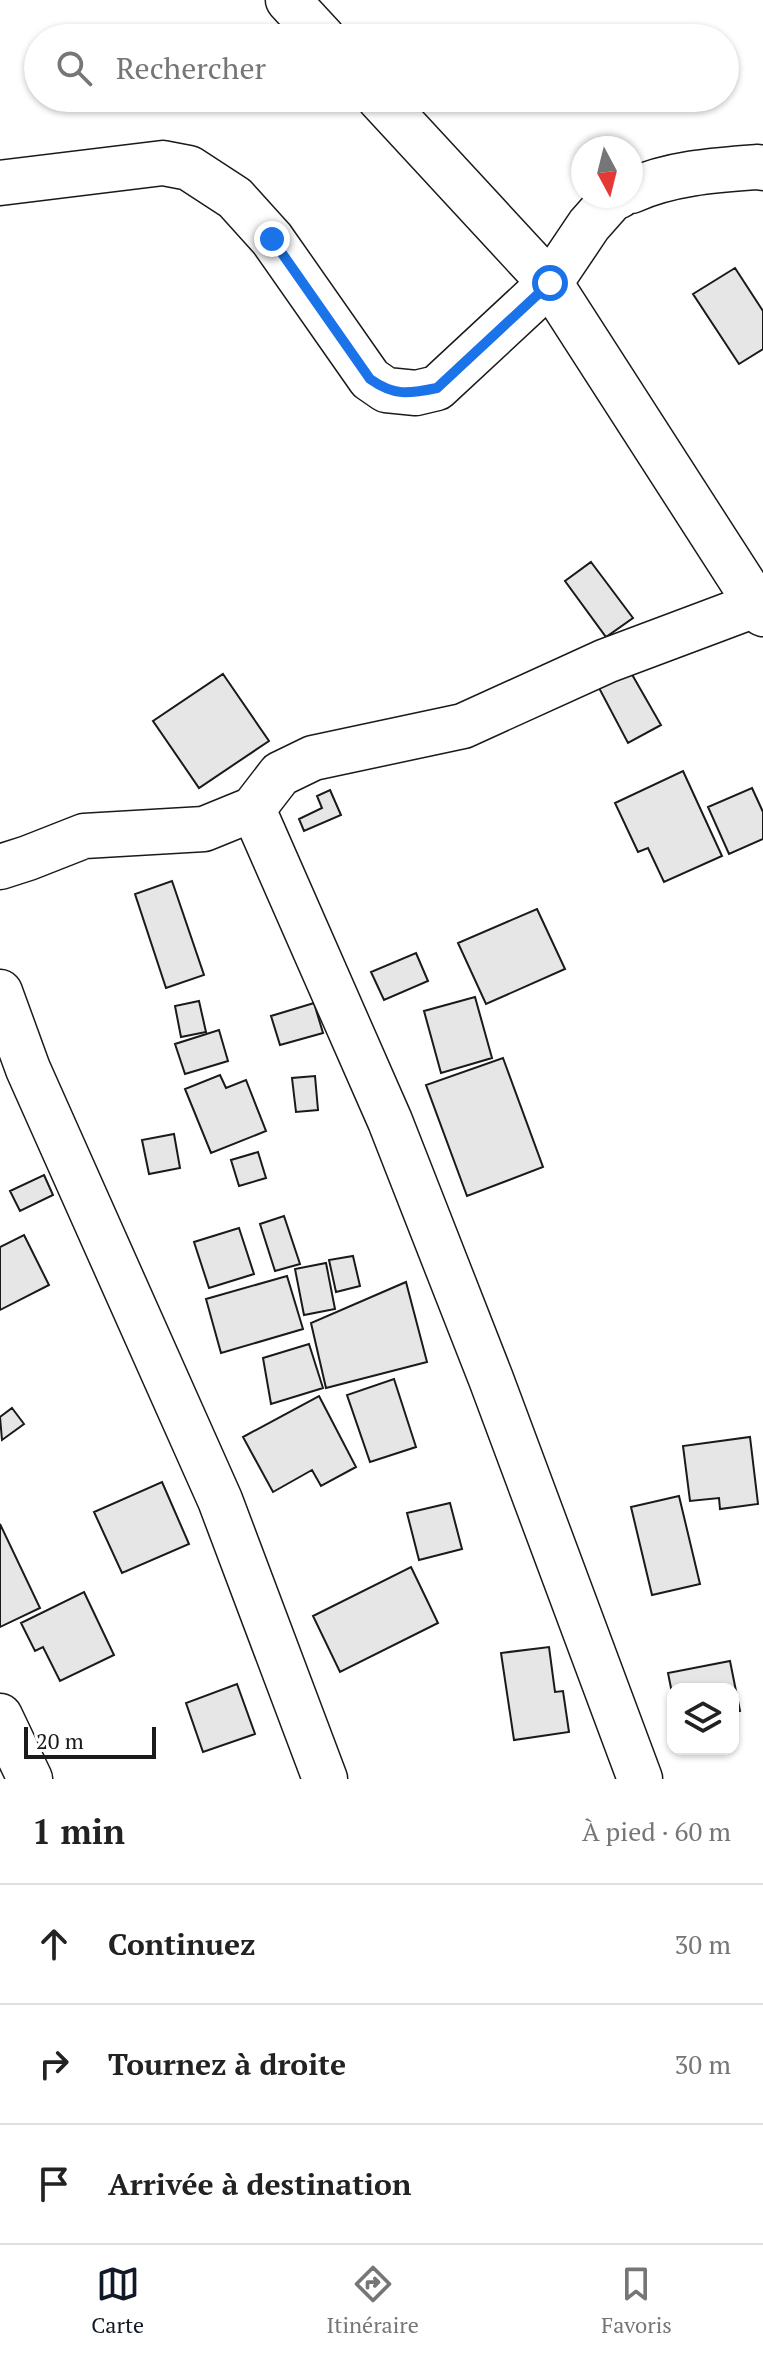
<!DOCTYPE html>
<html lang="fr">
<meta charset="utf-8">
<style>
body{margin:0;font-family:"PT Serif",serif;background:#f2f2f2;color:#222}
.controls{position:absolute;right:24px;bottom:24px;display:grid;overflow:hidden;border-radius:16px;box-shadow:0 2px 6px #0004}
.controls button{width:72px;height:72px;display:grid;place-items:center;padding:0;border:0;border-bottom:2px solid #e0e0e0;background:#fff;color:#222;font:40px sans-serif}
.compass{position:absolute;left:571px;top:136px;width:72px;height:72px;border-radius:50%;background:#fff;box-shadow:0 2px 6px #0004;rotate:173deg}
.scale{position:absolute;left:24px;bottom:20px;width:132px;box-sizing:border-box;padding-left:8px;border:4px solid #1a1a1a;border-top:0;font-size:22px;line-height:28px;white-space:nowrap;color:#1a1a1a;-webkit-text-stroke:6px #fff;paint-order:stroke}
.stop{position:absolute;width:24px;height:24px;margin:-18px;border:6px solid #1a73e8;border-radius:50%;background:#fff}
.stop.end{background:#1a73e8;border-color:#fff;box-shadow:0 2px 8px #0008}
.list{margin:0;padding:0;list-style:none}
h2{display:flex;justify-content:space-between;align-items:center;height:104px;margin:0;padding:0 32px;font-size:34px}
h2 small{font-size:26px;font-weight:400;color:#767676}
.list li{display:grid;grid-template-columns:52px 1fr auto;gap:24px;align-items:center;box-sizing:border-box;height:120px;padding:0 32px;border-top:2px solid #e0e0e0}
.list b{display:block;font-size:30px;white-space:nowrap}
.list em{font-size:26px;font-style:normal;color:#767676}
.icon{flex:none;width:44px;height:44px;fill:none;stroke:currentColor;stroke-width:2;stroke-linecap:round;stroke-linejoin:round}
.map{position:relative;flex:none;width:763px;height:1779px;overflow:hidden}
.search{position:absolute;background:#fff;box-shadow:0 2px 6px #0004;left:24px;right:24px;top:24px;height:88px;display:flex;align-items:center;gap:20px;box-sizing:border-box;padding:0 28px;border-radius:44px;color:#767676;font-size:30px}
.sheet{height:464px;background:#fff}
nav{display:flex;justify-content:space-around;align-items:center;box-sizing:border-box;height:112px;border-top:2px solid #e0e0e0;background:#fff;font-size:22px;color:#767676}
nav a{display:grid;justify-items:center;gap:4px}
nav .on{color:#111827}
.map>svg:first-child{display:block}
.building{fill:#e6e6e6;stroke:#1a1a1a;stroke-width:2}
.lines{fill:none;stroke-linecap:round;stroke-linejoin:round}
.minor-casing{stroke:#1a1a1a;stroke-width:47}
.minor{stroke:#fff;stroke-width:44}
.route{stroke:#1a73e8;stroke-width:10}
</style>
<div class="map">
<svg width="763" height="1779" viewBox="0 0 763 1779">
<rect width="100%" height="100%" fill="#fff"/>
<path class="building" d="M735 268 763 311V349L739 364 693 294Z
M591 562 633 618 606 637 565 581Z
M630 671 661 725 628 743 599 688Z
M223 674 269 741 199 788 153 721Z
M683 771 722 856 664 882 648 848 638 852 615 803Z
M752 788 763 812V839L729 854 708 807Z
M330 790 341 815 304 831 299 819 322 808 317 796Z
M172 881 204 975 166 988 135 894Z
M537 909 565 969 486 1004 458 943Z
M416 953 428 981 384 1000 371 972Z
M475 997 492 1058 441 1073 424 1011Z
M199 1001 206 1032 181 1037 175 1006Z
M314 1003 323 1033 280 1045 271 1016Z
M219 1030 228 1061 185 1074 175 1044Z
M503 1058 543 1167 467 1196 426 1085Z
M220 1075 226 1088 246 1080 266 1131 211 1153 185 1089Z
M315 1076 318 1110 296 1112 292 1078Z
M174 1134 180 1168 149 1174 142 1140Z
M258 1152 266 1178 239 1186 231 1160Z
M44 1175 53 1195 20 1211 10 1191Z
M284 1216 300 1264 275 1271 260 1224Z
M239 1228 254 1274 209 1288 194 1242Z
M24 1235 49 1285 0 1310V1247Z
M353 1256 360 1286 336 1292 329 1260Z
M326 1263 335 1309 304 1315 295 1269Z
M287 1276 303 1329 221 1353 206 1299Z
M406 1282 427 1362 326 1388 311 1323Z
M309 1344 323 1388 271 1404 263 1358Z
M394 1379 416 1447 370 1462 347 1395Z
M319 1396 356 1467 321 1486 312 1470 273 1492 243 1437Z
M12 1408 24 1424 2 1440 0 1417Z
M750 1437 758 1504 720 1509 719 1498 690 1501 683 1446Z
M162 1482 189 1544 122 1573 94 1512Z
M679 1496 700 1584 652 1595 631 1507Z
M450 1503 462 1549 419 1560 407 1513Z
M0 1524 40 1608 0 1627Z
M411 1567 438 1623 340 1672 313 1616Z
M84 1592 114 1655 60 1681 43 1647 35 1651 21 1623Z
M549 1647 555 1692 563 1691 569 1732 514 1740 501 1653Z
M730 1661 740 1711 733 1712V1689H673V1698L668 1673Z
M237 1684 255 1734 203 1752 186 1703Z"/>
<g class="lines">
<defs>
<path id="minor" d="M288 0 323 38
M379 98 550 283 763 614
M0 183 163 163 189 168 235 198 272 239 370 379 386 390 416 393 437 388 550 283 589 225 612 199 619 196
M631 191C670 173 716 170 758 167L763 168
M253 809 390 1121 491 1379 640 1779
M0 867 28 858 84 836 204 829 253 809 280 774 313 758 463 726 606 661 758 604
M0 992 28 1069 220 1500 325 1779
M0 1716 30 1779"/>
</defs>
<use href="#minor" class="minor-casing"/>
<use href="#minor" class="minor"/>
</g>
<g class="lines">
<path class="route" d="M272 239 370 379C394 396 408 394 437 388L550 283"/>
</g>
</svg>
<div class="controls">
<button><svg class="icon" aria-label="layers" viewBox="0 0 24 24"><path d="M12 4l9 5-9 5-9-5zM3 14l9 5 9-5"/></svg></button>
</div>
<svg class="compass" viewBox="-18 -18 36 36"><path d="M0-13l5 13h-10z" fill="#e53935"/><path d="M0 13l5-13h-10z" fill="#767676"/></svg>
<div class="scale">20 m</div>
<div class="stop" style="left:550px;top:283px"></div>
<div class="stop end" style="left:272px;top:239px"></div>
<div class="search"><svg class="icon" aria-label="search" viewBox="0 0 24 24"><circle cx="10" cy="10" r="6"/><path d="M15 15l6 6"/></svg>Rechercher</div>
</div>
<section class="sheet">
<h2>1 min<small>À pied · 60 m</small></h2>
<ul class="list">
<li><svg class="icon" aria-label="ahead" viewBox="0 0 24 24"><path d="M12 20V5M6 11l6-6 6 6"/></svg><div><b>Continuez</b></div><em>30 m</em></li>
<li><svg class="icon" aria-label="right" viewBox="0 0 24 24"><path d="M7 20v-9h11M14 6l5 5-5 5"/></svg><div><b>Tournez à droite</b></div><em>30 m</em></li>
<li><svg class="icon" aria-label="arrive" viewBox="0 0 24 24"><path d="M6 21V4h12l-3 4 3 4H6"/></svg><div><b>Arrivée à destination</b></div></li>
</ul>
</section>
<nav>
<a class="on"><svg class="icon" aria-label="map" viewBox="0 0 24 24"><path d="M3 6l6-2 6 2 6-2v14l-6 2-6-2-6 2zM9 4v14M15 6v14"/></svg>Carte</a>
<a><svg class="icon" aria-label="directions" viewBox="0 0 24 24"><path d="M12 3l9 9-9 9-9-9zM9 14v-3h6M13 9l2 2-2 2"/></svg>Itinéraire</a>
<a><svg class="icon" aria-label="saved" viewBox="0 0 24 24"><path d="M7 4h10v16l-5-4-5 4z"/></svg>Favoris</a>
</nav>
